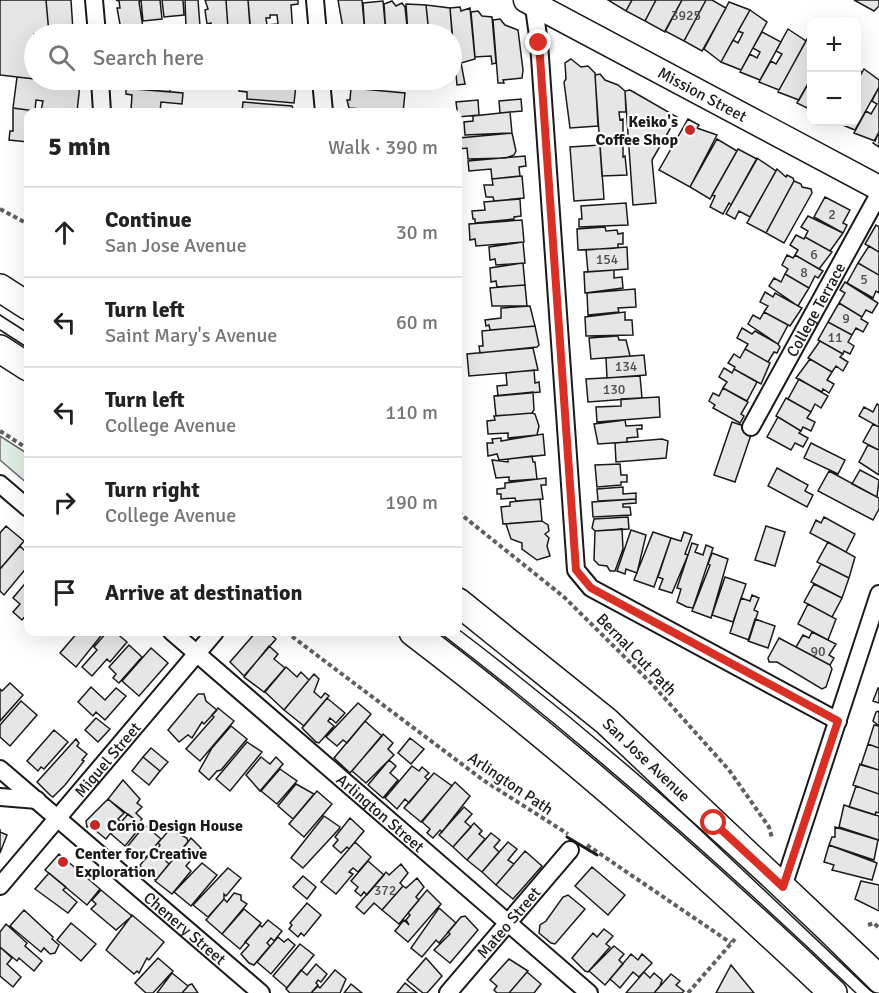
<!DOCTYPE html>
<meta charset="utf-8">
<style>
body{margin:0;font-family:Signika,sans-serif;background:#f6f6f6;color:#222}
.controls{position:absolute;right:18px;top:18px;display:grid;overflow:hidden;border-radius:12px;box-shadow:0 6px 24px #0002}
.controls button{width:54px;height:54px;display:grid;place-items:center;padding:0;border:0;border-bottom:2px solid #e0e0e0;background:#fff;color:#222;font:30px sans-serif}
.stop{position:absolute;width:18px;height:18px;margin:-14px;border:4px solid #d93025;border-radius:50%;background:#fff}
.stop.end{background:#d93025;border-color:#fff;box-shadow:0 2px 6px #0008}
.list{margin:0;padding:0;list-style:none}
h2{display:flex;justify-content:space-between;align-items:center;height:78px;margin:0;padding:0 24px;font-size:26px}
h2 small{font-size:20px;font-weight:400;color:#767676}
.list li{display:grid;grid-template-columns:39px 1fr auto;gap:18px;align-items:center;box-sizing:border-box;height:90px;padding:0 24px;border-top:2px solid #e0e0e0}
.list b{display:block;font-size:22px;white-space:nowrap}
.list p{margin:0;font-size:20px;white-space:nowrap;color:#767676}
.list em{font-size:20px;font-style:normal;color:#767676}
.icon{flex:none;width:33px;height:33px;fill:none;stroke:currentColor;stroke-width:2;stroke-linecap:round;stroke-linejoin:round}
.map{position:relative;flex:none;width:879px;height:993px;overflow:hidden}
.search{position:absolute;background:#fff;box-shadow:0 6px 24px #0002;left:24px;top:24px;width:438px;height:66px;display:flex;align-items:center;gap:15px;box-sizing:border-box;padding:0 21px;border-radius:33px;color:#767676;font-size:22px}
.panel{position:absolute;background:#fff;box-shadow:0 6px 24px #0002;left:24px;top:108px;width:438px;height:528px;border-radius:12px}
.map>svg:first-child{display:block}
.green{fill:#e0efe3;stroke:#6a6a6a;stroke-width:1.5}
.building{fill:#e6e6e6;stroke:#1a1a1a;stroke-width:1.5;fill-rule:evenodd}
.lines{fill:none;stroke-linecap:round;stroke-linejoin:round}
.street-casing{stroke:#1a1a1a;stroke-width:20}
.secondary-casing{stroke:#1a1a1a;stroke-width:27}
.primary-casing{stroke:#1a1a1a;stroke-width:30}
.path{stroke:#5f5f5f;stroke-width:4;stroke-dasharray:4.5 3;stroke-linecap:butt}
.street{stroke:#fff;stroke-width:16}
.secondary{stroke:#fff;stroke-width:24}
.primary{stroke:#fff;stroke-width:27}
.tram{stroke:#1a1a1a;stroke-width:1.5}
.wall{stroke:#1a1a1a;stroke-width:3}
.route{stroke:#d93025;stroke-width:8}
.poi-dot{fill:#c62828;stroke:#fff;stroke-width:2}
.labels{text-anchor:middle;stroke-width:4.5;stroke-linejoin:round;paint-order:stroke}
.number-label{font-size:14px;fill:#4d4d4d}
.street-label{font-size:16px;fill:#1a1a1a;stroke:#fff}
.poi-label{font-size:16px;font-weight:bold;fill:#1a1a1a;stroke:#fff;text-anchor:start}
</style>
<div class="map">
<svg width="879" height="993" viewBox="0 0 879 993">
<rect width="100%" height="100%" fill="#fff"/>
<path class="green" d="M0 436 28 454V484L0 460Z"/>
<path class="building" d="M0 0H46L49 34H34V79L0 75Z
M46 0H71L73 31 49 33Z
M116 0H141L139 2 144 34H137V29L121 30 117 8H120L119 1Z
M141 0H160L162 19 143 21Z
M162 0H183L184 15 164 17Z
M185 0H198L200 26 186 27Z
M205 0H226L228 28 211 30V23L207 24 205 10 208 9Z
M226 0H248L250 27 228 28Z
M248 0H298V4L291 5 293 34H251ZM270 15H277L278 24 267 25 266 18H270Z
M338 0H362L365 34H344Z
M608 0H632L626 11Z
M632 0H656L645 21 626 11Z
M656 0H682L665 32 645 21Z
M682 0H706L684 41 665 31Z
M706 0H712L726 8 702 51 684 41Z
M854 0H879V6L874 11Z
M383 1 386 34H365L363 3Z
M392 1 396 6 402 3 405 7 407 26 397 27 398 34H386L384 4Z
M729 2 750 10 721 62 704 49Z
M406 4 426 5 429 33 408 34Z
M426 5 450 8 454 58 452 59V34H429Z
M460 7 461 11 470 8 475 59 461 63 465 84 457 85 450 8Z
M750 10 767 22 741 70 721 62 733 40 738 43 743 33 738 31Z
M478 11 482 16 492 17 496 63 492 64 491 56 475 57 471 12Z
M500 19 505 25 518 30 523 70 522 78 503 80 504 83H498L493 20Z
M788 29 806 41 779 90 759 82 771 61 776 64 782 54 776 51Z
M73 31V34H49V33Z
M762 32 781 42 760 80 740 72 750 54 757 58 760 52 753 48Z
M807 39 812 41V77L799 100 778 92Z
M571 59 581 67 588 66 595 73 598 126 570 128 564 82 566 79 565 63Z
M856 69 862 72 856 83Z
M864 69 879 80V87L855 130 835 122H856V83Z
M600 74 605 80 618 85 625 91 626 112H619L620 120 623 119V157L625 156 627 175 602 176 595 75Z
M17 77 80 84 77 112 41 111 43 101 36 100 35 111 13 108Z
M136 80H171L170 92 135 89Z
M240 80 296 85 294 103 247 99V92L239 91Z
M346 80H363L364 89 347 87Z
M810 80 812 107 808 105 807 108 797 103Z
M879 87V132L875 141 854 133 866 111 871 114 877 104 872 101Z
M126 88 183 93 182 104 161 102 160 112 131 109 132 95 126 94Z
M351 88 405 93 403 112 349 108 347 100H350Z
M630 90 677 117 652 160 656 203 633 205 625 91Z
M521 99 522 111 500 113 499 101Z
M478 100 479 115 458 117 456 102Z
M243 102 292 106 294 112H242Z
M13 108 35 111 51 112H28V142L9 140 10 131H13Z
M131 109 159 112H131Z
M357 109 398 112H357Z
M510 112 512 133 465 135 464 122 473 121V116Z
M688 119 699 125 697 128 717 135 690 187 659 170Z
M879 132V147L873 143Z
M512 133 516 151 514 155 506 158 468 159 467 148 459 149V138Z
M717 139 737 151 710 199 690 187Z
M600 145 604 199 574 201 570 147Z
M738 149 757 159 731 205 729 203 723 214 710 207 715 196 712 195Z
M525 156 526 166 519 167 520 176 492 179 491 169 469 171 468 161Z
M757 158 776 171 750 217 739 211 735 219 726 214Z
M777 169 786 177 787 175 793 178 794 181 766 233 747 223Z
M522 176 524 198 494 201 493 197H486L484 185H493L492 179Z
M794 181 801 184 802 187 811 189 812 193 784 243 766 233Z
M825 197 850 210 843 223 847 225 843 233 814 217Z
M520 199 521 216 514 217V219L475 223V219H473L472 211 485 210 484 202Z
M626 203 628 225 579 227V219H582L581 206Z
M808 216 843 233 830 251 805 237 808 231 801 227Z
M522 220 524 242 476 246 475 239 470 240 469 224Z
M876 225 879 227V252L865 244Z
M605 227 606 231 617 230 618 234 623 233V244H618V248L578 250 577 229Z
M796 235 804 239 805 237 832 252 819 269 795 255 798 250 790 245Z
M523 242 525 263 496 265 495 259 490 260 489 247Z
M869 246 879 252V275L858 263Z
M627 247 628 269 588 272 586 250Z
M787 255 793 258 795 255 823 271 818 278 815 276 809 288 785 274 788 269 782 265Z
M523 263 525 285 497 287 496 281 491 282 490 268Z
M858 263 879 275V293L876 291 873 298 847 283Z
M614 270V278L622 277 623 288 585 293 584 272Z
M785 274 809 288 798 306 769 286 774 278 781 282Z
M845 282 878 303 872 313 866 310 862 317 839 303 845 293 840 290Z
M525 285 527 306H492L490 288Z
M635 289 636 307 618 308 619 312 588 315 587 293Z
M765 292 773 297 775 293 802 308 790 326 764 312 768 306 760 302Z
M839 303 862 317 861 319 868 323 863 332 856 328 852 335 828 322Z
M530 306 535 326 490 330 489 325 486 326 485 320 501 318V308Z
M625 312V320H632L633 335 586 336 585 317Z
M764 312 788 325 778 344 748 324 753 315 760 319Z
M828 322 852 335 848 342 854 346 850 354 844 351 843 354 818 340Z
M535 326 539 345 537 347 480 353 479 346H483L482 331Z
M742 328 752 334 755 331 778 344 780 347 777 353 774 352 768 362 745 349 748 344 737 338Z
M618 336 619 340H626L630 356 591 359 589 338Z
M820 341 843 354 840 357 848 362 843 371 836 366 832 372 808 358Z
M533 348 538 370 469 376 467 354Z
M745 349 770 363 761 384 734 369 735 367 728 363 734 354 740 358Z
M644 355 646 375 607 378 606 358Z
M810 359 832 372 827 380 834 384 829 393 823 389 822 392 796 378Z
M724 368 732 373 734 369 757 382 747 401 723 388 727 382 719 377Z
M534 370 535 383 539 382 540 392 498 396 497 386 507 385 506 373Z
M640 376 642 398 588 402 586 379Z
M799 379 828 396 821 408 815 404 811 412 788 399Z
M723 388 748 402 741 414 744 416 740 423 713 408 715 405 709 401 713 393 719 396Z
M533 392 534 410 532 413 496 416 494 396Z
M659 397 660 417 597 422 596 407 621 406V399Z
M786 398 811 412 807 418 815 422 811 431 803 427 801 431 776 416Z
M877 404 879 405V427L859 416 864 407 873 412Z
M532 413 535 414 539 426 537 435 508 438V433L488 434 487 421 495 420 494 416Z
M778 417 801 431 799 433 808 438 803 447 795 443 791 450 767 437Z
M625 420 626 426 642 425V429H637L638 437 627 438V442L598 444 594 424Z
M732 422 753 429 735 482 714 475Z
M873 424 879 427V450L863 442Z
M543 434 545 455 499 460 497 454 488 456 487 443H493L492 439 501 438V441Z
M662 439 668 441 666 458 616 462 615 443Z
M811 443 845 460 838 474 804 458Z
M868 445 879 450V475L859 462Z
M532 456 533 462H535L537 479 509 481V477L496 478 492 460 508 462V459Z
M620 464 621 475H627V482H621V485L597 487 595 465Z
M777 468 808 485 805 491 813 495 807 507 768 486Z
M860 470 879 480 877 497 852 484Z
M829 471 879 498V509L873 520 818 491Z
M546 478V485H541L543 499 516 501 515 498 501 499V494H497V489L505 488V483Z
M623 487V494L636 493V499L598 501 597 489Z
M540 499 542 521 503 524 501 507 510 506V502Z
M636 499V503L623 504V507H630L631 515 593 517 592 502Z
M628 517 629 529 595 531 592 528 594 519Z
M824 517 855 534 846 552 810 533 816 520 821 523Z
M542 521 548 525 549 531 545 534 549 538 547 546 550 556 537 560 522 549V543L511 539 506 524Z
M6 526 24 541 0 569V533Z
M766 526 785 532 775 566 755 560Z
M622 529 623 549 615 571H610L607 566 599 565 594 560 595 531Z
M631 530 646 535 637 573 626 569 625 574 617 571Z
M653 532 671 538 654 587 634 580Z
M684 532 692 535 685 554 688 555 672 593 659 589 663 579 658 577 671 538 681 541Z
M828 542 855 557 849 578 817 562Z
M692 543 698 545 695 552 703 555 706 545 713 548 693 608 687 607 677 602 681 589 677 588Z
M20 546 28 554V566L4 595 0 591V569Z
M712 553 728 559 711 618 692 611 710 565 708 564Z
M821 564 849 578 842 598 811 582Z
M725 577 746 584 733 622 712 615Z
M28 580V613L22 620 13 612 20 604 13 598Z
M814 584 842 598 832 617 804 602Z
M752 595 759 598 754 610 758 612 749 640 730 633 741 598 750 601Z
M808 604 836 619 828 640 798 624Z
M755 619 775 626 768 648 748 641Z
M78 632H104L76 667 60 653Z
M107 632H115L127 642 110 662 107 659 92 676 82 667 97 650 94 647Z
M256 632H268L276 639 244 676 230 662Z
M812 632 836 644 829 655 834 658 830 665 796 647 803 635 809 638Z
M779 638 830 665 832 669 826 687 822 689 777 662H769L768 658Z
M129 645 142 657 119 683 113 678 116 674 109 667Z
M269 646 278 654 274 659 285 668 264 692 244 677Z
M151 648 168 663 139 696 122 681Z
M286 667 297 677 301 672 309 680 284 710 265 692Z
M314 674 319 679 314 692 321 698 325 693 329 696 304 726 284 710Z
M10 683 23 695 0 721V689L2 691Z
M91 687 105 700 116 688 126 696 105 720 96 712 93 716 78 702Z
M878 688H879V703L873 701Z
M198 694H204L206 701 217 710 204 724 202 722 192 738 188 735 179 742 168 730Z
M327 698 345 713 336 723 330 718 328 721 334 726 319 743 316 742 302 728Z
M21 701 37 715 10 746 0 737V725Z
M358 703 371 714 347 743 343 740 337 746 326 737Z
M218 708 234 721 200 761 186 749 214 717 212 715Z
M876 712 879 711V726L873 721Z
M96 718 110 729 98 742 85 730Z
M365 721 382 736 350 773 334 758Z
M874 725 879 726V748L868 744Z
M231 726 247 739 221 770 217 771 209 780 199 771 212 748Z
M54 730 68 742 44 769 41 767 38 771 27 761Z
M383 734 393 743 388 749 394 755 366 783 352 771Z
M410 738 424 749 411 764 398 753Z
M76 739 79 743 77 746 87 754 82 760 84 761 65 785 53 797 50 795 37 782Z
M247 742 262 752 230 791 216 779Z
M868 744 879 748V770L861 765Z
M151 748 168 762 160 771 143 757Z
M143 757 160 771 149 785 132 771Z
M261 757 270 764 276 757 283 764 260 791 246 775Z
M389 760 396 766 390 773 398 780 383 798 368 785Z
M860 764 879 770V794L853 785Z
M412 766 419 771 422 767 429 773 425 777 428 780 409 803 405 799 397 809 385 798Z
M280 769 297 781 277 804 261 791Z
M434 773 452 786 421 822 404 808Z
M123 780 140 799 137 803 142 807 136 813 142 819 139 823 108 799Z
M455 782 470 796 442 832 440 830 433 838 427 833 430 829 422 822Z
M296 784 314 794 293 819 278 806Z
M856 786 879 794V813L876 812 875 815 849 807Z
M317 791 332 804 304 837 289 824Z
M108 799 124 813 118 819 120 821 106 839 90 826 87 827 86 821Z
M844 805 879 816V840L839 827Z
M464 807 472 814 465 822 471 827 453 847 439 835Z
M128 814 142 825 125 846 111 834Z
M324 816 340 827 339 829 303 868 291 858Z
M350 818 364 831 349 849 347 847 341 853 333 846 338 840 335 837Z
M474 823 482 831 479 834 485 839 467 860 453 847Z
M145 825 161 839 143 861 127 847Z
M835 827 878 840 874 860 829 845 832 837H835Z
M171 828 175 829 178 834 187 838 188 842 179 853 176 850 166 861 169 864 156 880 144 872 140 865 155 848 157 849 160 845 158 843Z
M0 829V832L7 835 0 853Z
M491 833 500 840 494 847 499 852 482 872 467 860Z
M191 838 201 848 186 866 191 871 172 894 155 881Z
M355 842 371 857 358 872 353 868 349 872 353 874 336 894 321 882Z
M508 842 517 849 508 860 514 864 496 885 482 872Z
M829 845 877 863 872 880 832 870 834 865 824 862Z
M525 851 542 866 513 899 496 885Z
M59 854 100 889 87 905 45 870Z
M368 861 384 875 367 895 364 892 361 896 355 891 358 887 351 881Z
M202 863 217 875 191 906 174 892Z
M401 864 408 873 400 883 403 886 382 910 374 903 364 914 356 907 386 872 389 875Z
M592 867 625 895 608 915 575 886Z
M228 868 241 878 226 896 224 894V899L208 917 193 905Z
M49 873 66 887 63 890 77 902 68 913 35 889Z
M303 876 316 887 307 899 293 887Z
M417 878 424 887 416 897 419 900 399 924 382 910 403 886 406 888Z
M861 881 879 885V911L855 899Z
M101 890 132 916 116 930 91 909 96 904 92 900Z
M427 890 441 904 408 942 395 931 404 920 409 925 406 920 410 915 408 913Z
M234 893 241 895V900L247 904 222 934 206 920 224 899 227 902Z
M568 895 585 909 555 944 551 943 539 933 540 925 546 921 563 897Z
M307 903 321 915 304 936 301 933 298 937 289 929 292 925 290 923Z
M439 908 456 923 439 943 436 940 422 957 411 948Z
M244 909 261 923 240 949 222 934Z
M24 910 53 937 52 939 59 945 55 953 50 954 44 948 41 952 10 926Z
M132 915 164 942 149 960 147 958 139 973 137 971 134 974 106 950Z
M465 916 478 930 450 963 434 950 450 934 448 932 461 917Z
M268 920 282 931 274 941 271 938 267 943 270 946 254 965 249 963 241 954 249 945 245 942 260 925 262 927Z
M71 923 96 944 81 961 57 940Z
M6 924 27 943 25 946 42 961 34 971 19 958 17 961 0 947V932Z
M604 929 613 936 606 944 610 947 588 972 585 971 572 958 593 933 597 937Z
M278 937 284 942 288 939 295 945 271 974 257 962Z
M300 944 314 955 287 988 273 976Z
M614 946 624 954 619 960 623 964 605 985 589 971Z
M0 947 12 958 7 964 21 977 13 987 0 976Z
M631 954 638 960 642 954 652 963 639 977 633 972 620 988 610 979Z
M158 958 173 971 153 993H146L135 983Z
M426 958 442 976 427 993H423L407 980Z
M509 959 528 971 509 993H497L494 990 497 986 490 980Z
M316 964 327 974 321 982 318 980 316 983 318 985 311 993H290L286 989 301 970 307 975Z
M731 965 754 993H716Z
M335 970 346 979 340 993H311L318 986 320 988Z
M527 972 541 984 534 993H509Z
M644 972 650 978 654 973 662 980 660 986 654 993H626Z
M172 973 188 986 182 993H157Z
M671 974 680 981 676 985 684 991 682 993H654Z
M405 983 417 993H397Z
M192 984 198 993H182L189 985Z
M351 984 362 993H344Z"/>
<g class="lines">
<defs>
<g id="street">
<path d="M94 0 97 34"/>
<path d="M315 0 318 34"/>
<path d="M533 0 539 43 576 570 591 588 838 721"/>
<path d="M100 80 102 112"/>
<path d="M321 80 324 112"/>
<path id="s1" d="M751 427 879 194"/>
<path d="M0 484 28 508"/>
<path id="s2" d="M172 632 589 993"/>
<path id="s3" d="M0 769 261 993"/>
<path d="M0 797 37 800"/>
<path id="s4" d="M0 886 215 632"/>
<path d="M783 887 879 594"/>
<path id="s5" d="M448 993 570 850"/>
</g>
<g id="secondary">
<path id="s6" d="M526 0 879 188"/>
</g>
<g id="primary">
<path d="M0 288 28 306"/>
<path d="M0 349 28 367"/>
<path id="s7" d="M458 602 606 721 879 979"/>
<path d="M413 632C560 744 699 866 833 993"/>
</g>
</defs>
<use href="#street" class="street-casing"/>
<use href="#secondary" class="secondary-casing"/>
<use href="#primary" class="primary-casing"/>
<path class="path" d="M0 209 28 224
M0 431 28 449
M458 512 564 597 652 684 729 770 769 827 772 838
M286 632 483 780 568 834
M587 845 731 943
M868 925 874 923 879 928
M688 993 735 939"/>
<use href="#street" class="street"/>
<use href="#secondary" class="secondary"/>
<use href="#primary" class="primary"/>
<path class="tram" d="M0 315 28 333
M0 330 28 348
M458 629C604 740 744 863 874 993
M439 632C585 744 723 866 856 993"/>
<path class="wall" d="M567 837 597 855"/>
</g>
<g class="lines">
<path class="route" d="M539 43 576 570 591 588 838 721 783 887 714 823"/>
</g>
<g class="poi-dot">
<circle cx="690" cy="130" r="6"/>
<circle cx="95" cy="825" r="6"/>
<circle cx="63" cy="862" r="6"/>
</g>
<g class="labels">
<g class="number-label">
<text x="686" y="20">3925</text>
<text x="832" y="219">2</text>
<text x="814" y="259">6</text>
<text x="607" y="264">154</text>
<text x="804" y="277">8</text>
<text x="864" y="284">5</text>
<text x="846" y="323">9</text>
<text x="835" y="342">11</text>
<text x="626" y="371">134</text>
<text x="614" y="394">130</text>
<text x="818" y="656">90</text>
<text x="385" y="895">372</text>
</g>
<g class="street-label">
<text dy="6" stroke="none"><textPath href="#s6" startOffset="200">Mission Street</textPath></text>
<text dy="6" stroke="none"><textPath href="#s1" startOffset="134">College Terrace</textPath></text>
<text transform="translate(637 654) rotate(46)" y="6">Bernal Cut Path</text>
<text dy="6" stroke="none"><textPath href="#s4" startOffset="166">Miguel Street</textPath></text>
<text dy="6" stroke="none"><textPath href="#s7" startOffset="246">San Jose Avenue</textPath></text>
<text transform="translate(511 783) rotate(34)" y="6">Arlington Path</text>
<text dy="6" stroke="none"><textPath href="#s2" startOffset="276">Arlington Street</textPath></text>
<text dy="6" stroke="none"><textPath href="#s5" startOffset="93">Mateo Street</textPath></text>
<text dy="6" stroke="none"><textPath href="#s3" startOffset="244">Chenery Street</textPath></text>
</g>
<g class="poi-label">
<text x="678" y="127" text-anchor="end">Keiko's<tspan x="678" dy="18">Coffee Shop</tspan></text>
<text x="107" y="831">Corio Design House</text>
<text x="75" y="859">Center for Creative<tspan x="75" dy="18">Exploration</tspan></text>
</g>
</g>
</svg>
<div class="controls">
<button>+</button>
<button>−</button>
</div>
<div class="stop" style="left:714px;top:823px"></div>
<div class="stop end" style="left:539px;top:43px"></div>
<div class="search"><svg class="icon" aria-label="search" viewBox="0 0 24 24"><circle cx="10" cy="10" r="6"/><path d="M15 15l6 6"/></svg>Search here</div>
<section class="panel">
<h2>5 min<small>Walk · 390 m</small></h2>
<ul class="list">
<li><svg class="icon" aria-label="ahead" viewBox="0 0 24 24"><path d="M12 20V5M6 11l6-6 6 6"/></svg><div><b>Continue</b><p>San Jose Avenue</p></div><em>30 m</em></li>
<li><svg class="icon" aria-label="left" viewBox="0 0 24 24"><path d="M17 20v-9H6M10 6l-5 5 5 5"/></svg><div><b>Turn left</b><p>Saint Mary's Avenue</p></div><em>60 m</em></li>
<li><svg class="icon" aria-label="left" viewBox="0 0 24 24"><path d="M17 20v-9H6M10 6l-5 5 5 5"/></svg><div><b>Turn left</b><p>College Avenue</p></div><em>110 m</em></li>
<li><svg class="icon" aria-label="right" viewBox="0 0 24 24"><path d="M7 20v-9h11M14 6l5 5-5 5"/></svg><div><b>Turn right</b><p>College Avenue</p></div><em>190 m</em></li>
<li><svg class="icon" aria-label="arrive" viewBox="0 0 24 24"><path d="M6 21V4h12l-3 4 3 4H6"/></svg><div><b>Arrive at destination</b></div></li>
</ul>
</section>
</div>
